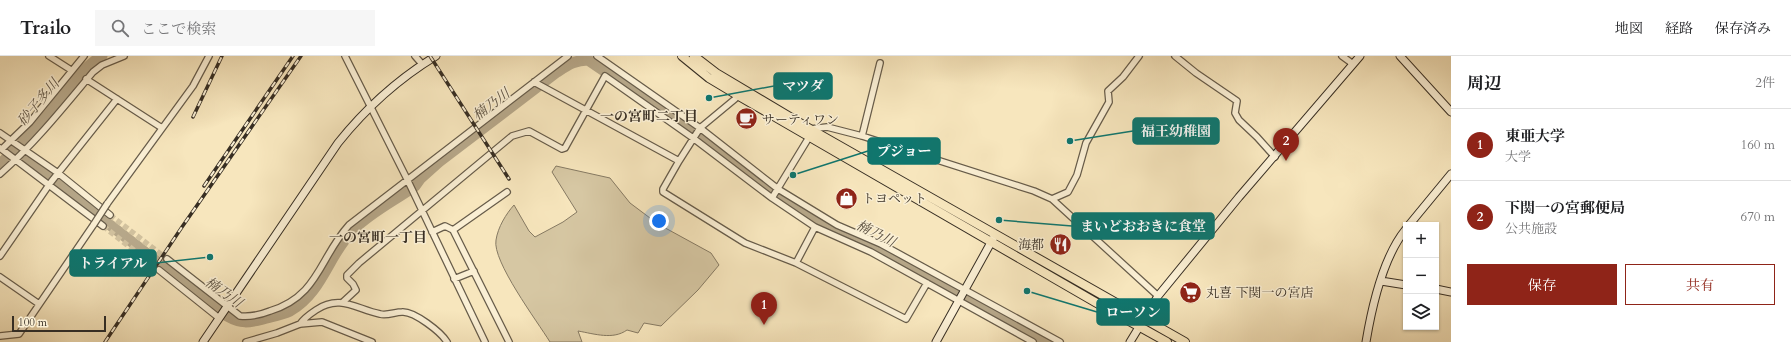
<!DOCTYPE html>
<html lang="ja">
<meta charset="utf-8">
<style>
body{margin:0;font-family:Cardo,"Noto Serif JP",serif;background:#f6f6f6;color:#202124}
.controls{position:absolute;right:12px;bottom:12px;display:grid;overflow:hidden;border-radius:0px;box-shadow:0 1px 3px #0004}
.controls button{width:36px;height:36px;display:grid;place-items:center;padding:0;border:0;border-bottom:1px solid #e0e0e0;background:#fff;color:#202124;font:20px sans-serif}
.scale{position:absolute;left:12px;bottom:10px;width:94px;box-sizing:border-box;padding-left:4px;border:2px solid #372e23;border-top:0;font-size:11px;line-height:14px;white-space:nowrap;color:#372e23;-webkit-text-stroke:3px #faefd4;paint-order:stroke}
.you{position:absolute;left:659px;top:165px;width:14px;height:14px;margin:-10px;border:3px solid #fff;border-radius:50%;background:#1a73e8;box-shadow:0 0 0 6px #1a73e833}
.badge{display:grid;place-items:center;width:26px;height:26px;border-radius:50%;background:#8f2418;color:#fff;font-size:13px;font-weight:700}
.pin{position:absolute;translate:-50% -33px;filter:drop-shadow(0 1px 2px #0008)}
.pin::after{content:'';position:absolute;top:21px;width:14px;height:12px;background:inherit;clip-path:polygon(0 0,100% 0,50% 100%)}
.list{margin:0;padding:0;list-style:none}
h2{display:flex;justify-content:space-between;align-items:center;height:52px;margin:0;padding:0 16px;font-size:17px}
h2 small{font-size:13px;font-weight:400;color:#757577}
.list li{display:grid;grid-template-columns:26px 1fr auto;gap:12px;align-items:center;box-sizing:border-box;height:72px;padding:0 16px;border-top:1px solid #e0e0e0}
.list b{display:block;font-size:15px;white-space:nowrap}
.list p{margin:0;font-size:13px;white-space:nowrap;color:#757577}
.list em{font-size:13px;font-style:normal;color:#757577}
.actions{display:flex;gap:8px;padding:12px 16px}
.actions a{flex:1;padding:9px 0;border:1px solid #8f2418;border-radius:0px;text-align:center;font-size:14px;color:#8f2418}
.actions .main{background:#8f2418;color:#fff}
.icon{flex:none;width:22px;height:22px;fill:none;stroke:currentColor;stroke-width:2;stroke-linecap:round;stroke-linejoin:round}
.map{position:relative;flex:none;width:1451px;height:286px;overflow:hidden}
header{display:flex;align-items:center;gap:24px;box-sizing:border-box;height:56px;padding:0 20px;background:#fff;border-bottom:1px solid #e0e0e0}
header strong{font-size:19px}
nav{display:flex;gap:22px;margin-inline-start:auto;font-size:14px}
.search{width:280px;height:36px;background:#f6f6f6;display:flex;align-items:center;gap:10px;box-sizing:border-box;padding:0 14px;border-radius:0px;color:#757577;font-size:15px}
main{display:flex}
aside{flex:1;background:#fff}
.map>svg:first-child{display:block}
.green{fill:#d6c7a3;stroke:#867a63}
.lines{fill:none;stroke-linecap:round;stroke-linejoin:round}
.river{stroke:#b6a789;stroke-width:11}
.street-tunnel{stroke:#d1c19e;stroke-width:5.5;stroke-dasharray:5.5 3;stroke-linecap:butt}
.street-casing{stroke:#675c4a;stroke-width:8}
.secondary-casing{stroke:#372e23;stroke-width:9}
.primary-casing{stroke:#372e23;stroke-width:10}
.street{stroke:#faefd4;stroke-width:5.5}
.secondary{stroke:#faefd4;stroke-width:7}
.primary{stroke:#f7e6bd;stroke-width:8}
.rail-casing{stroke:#372e23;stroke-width:3.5}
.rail{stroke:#faefd4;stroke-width:2;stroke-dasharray:6;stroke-linecap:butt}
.street-bridge-casing{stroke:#675c4a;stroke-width:8;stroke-linecap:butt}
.street-bridge{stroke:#faefd4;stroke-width:5.5}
.labels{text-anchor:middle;stroke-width:3;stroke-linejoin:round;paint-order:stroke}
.poi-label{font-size:13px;fill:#372e23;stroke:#faefd4;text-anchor:start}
.water-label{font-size:14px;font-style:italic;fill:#5d5242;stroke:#faefd4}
.neighbourhood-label{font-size:14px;font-weight:bold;fill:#372e23;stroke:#faefd4}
.leader{fill:none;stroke:#0f766e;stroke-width:1.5}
.callout-dot{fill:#0f766e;stroke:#faefd4;stroke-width:1.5}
.callout{fill:#0f766e;stroke:#0f766e;stroke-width:1.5}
.callout-label{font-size:14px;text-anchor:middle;font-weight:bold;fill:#fff}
</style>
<header>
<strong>Trailo</strong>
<div class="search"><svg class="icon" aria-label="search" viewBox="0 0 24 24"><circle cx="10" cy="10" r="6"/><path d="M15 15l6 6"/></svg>ここで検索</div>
<nav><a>地図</a><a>経路</a><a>保存済み</a></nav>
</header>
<main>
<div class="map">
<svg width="1451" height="286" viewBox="0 0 1451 286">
<rect width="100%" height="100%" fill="#f7e6bd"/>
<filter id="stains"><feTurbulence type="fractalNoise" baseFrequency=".005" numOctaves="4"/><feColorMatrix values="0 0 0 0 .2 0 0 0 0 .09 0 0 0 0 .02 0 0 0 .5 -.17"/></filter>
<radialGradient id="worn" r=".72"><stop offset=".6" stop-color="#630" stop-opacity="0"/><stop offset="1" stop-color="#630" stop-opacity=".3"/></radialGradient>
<path class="green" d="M556 110 610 122 630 147 658 168 711 197 719 209 698 234 661 270 644 267 638 277 627 274C613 284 595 278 578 275L582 286H550C537 265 492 205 496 184 498 171 506 158 514 149L529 175 535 181 563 166 577 156 552 116Z"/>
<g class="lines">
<path class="river" d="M15 95 227 260C243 269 250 266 267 262 275 260 284 258 290 255 323 236 328 199 353 174 371 156 394 145 415 130L420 123 439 106 557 16C568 9 575 4 588 4L692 75 810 162 844 180 865 187 1046 286
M0 108C18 91 36 74 52 54 67 35 80 13 102 0"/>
<path class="street-tunnel" d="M110 159 167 203
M103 170 159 214"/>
<defs>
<path id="street" d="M49 0 71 14
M345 0 407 123 485 286
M415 0 422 8
M597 0 700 72 778 133 837 169 881 188 1060 286
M1175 0 1196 17 1237 45 1235 57 1239 64 1257 81 1275 101
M1342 0 1353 8
M86 23 162 72
M534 26 679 105 700 72 741 38
M810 73 827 71 862 80 1034 135 1052 143 1158 240
M0 77 58 117 110 159
M862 80 880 7
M0 92 103 170
M2 93 30 66 84 0
M679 105 663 133V136L745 187 796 207 906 263 927 227
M0 118C35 87 63 52 93 16L102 9 124 0
M772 142 811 78
M1052 143 1068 136 1077 119 1086 87 1109 46 1108 35 1123 21 1139 0
M107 148 193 30 209 0
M453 174 507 136
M432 176 445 170 453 174 509 286
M0 200 51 126 117 43
M167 203 240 260C250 261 260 259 270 255 319 240 319 202 349 169L568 0
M796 207 815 171
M159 214 219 262
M0 221 39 248
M454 223 474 215
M343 246 356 234 353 228 347 222V219L359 207 512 80 529 75 562 93 565 92 605 20 693 82 772 142 815 171 871 196 1033 286
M300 268C304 262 310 258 316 254 340 238 356 253 380 258 387 260 395 256 402 256 414 255 441 276 447 286
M0 280 19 278 94 168
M246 286 277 277 300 268 322 266 372 286"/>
<path id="secondary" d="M1400 0 1451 56
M1409 169 1451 118
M1381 225 1406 229
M1436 233 1451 236
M203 286 338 87C366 52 398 23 436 0
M936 286 994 181
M1130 286 1158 240 1239 141 1360 0
M1366 286C1372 250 1383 201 1406 173"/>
<path id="primary" d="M682 0 709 22 739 40 1095 246 1167 286
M694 0 716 17 810 73 1185 286"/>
</defs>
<use href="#street" class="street-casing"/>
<use href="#secondary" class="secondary-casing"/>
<use href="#primary" class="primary-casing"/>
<use href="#street" class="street"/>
<use href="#secondary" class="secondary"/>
<use href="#primary" class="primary"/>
<defs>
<path id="rail" d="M430 0 509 123
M193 61 222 0
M204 130 293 0
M105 286 182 171 301 0"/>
</defs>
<use href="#rail" class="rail-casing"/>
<use href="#rail" class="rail"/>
<defs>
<path id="street-bridge" d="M94 168 107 148"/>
</defs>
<use href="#street-bridge" class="street-bridge-casing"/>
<use href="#street-bridge" class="street-bridge"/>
</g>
<defs>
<symbol id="cafe-disc" viewBox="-11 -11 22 22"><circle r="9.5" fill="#8f2418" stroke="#faefd4"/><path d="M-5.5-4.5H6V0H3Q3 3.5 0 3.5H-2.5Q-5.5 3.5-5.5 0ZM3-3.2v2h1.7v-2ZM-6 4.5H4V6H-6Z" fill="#fff"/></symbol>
<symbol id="shop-disc" viewBox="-11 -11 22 22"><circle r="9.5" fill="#8f2418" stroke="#faefd4"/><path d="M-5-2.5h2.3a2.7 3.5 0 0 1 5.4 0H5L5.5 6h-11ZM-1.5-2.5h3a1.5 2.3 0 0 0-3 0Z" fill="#fff"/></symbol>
<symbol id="restaurant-disc" viewBox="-11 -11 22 22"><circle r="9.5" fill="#8f2418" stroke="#faefd4"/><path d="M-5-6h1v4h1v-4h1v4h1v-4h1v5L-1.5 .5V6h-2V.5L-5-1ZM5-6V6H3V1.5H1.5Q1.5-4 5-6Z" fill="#fff"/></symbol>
<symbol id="supermarket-disc" viewBox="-11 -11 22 22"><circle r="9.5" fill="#8f2418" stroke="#faefd4"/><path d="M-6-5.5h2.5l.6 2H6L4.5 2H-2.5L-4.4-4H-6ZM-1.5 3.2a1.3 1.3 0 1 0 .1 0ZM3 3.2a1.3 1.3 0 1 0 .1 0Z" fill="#fff"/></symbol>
</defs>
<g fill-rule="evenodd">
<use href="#cafe-disc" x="734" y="50" width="25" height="25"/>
<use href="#shop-disc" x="834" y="130" width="25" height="25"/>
<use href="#restaurant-disc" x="1048" y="176" width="25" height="25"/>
<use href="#supermarket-disc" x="1178" y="224" width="25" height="25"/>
</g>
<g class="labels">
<g class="poi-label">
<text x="762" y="68">サーティワン</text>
<text x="862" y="147">トヨペット</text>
<text x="1044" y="193" text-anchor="end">海都</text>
<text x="1206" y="241">丸喜 下関一の宮店</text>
</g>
<g class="water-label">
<text transform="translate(38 46) rotate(-50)" y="5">砂子多川</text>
<text transform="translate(491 48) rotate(-37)" y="5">楠乃川</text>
<text transform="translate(876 177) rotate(27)" y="5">楠乃川</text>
<text transform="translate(224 236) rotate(35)" y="5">楠乃川</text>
</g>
<g class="neighbourhood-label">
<text x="649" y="65">一の宮町二丁目</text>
<text x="378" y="186">一の宮町一丁目</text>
</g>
</g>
<path class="leader" d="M709 42L774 30M1070 85L1133 75M793 119L868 95M999 164L1072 170M210 201L156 207M1027 235L1097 256"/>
<g class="callout-dot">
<circle cx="709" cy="42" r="4"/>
<circle cx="1070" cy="85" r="4"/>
<circle cx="793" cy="119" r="4"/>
<circle cx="999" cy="164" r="4"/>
<circle cx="210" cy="201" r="4"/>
<circle cx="1027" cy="235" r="4"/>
</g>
<g class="callout">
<rect x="774" y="17" width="58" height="26" rx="4"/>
<rect x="1133" y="62" width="86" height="26" rx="4"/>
<rect x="868" y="82" width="72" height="26" rx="4"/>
<rect x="1072" y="157" width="142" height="26" rx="4"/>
<rect x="70" y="194" width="86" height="26" rx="4"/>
<rect x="1097" y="243" width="72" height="26" rx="4"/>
</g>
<g class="callout-label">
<text x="803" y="35">マツダ</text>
<text x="1176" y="80">福王幼稚園</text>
<text x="904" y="100">プジョー</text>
<text x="1143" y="175">まいどおおきに食堂</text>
<text x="113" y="212">トライアル</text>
<text x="1133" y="261">ローソン</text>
</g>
<rect width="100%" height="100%" filter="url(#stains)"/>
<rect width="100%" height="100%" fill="url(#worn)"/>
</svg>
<div class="controls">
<button>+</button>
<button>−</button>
<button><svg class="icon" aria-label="layers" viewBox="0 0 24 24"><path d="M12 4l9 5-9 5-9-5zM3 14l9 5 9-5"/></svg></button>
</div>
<div class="scale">100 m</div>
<div class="you"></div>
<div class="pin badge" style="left:764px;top:269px">1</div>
<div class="pin badge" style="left:1286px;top:105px">2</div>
</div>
<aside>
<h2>周辺<small>2件</small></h2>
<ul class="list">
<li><span class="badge">1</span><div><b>東亜大学</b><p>大学</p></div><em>160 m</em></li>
<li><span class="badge">2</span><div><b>下関一の宮郵便局</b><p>公共施設</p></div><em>670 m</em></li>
</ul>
<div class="actions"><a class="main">保存</a><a>共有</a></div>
</aside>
</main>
